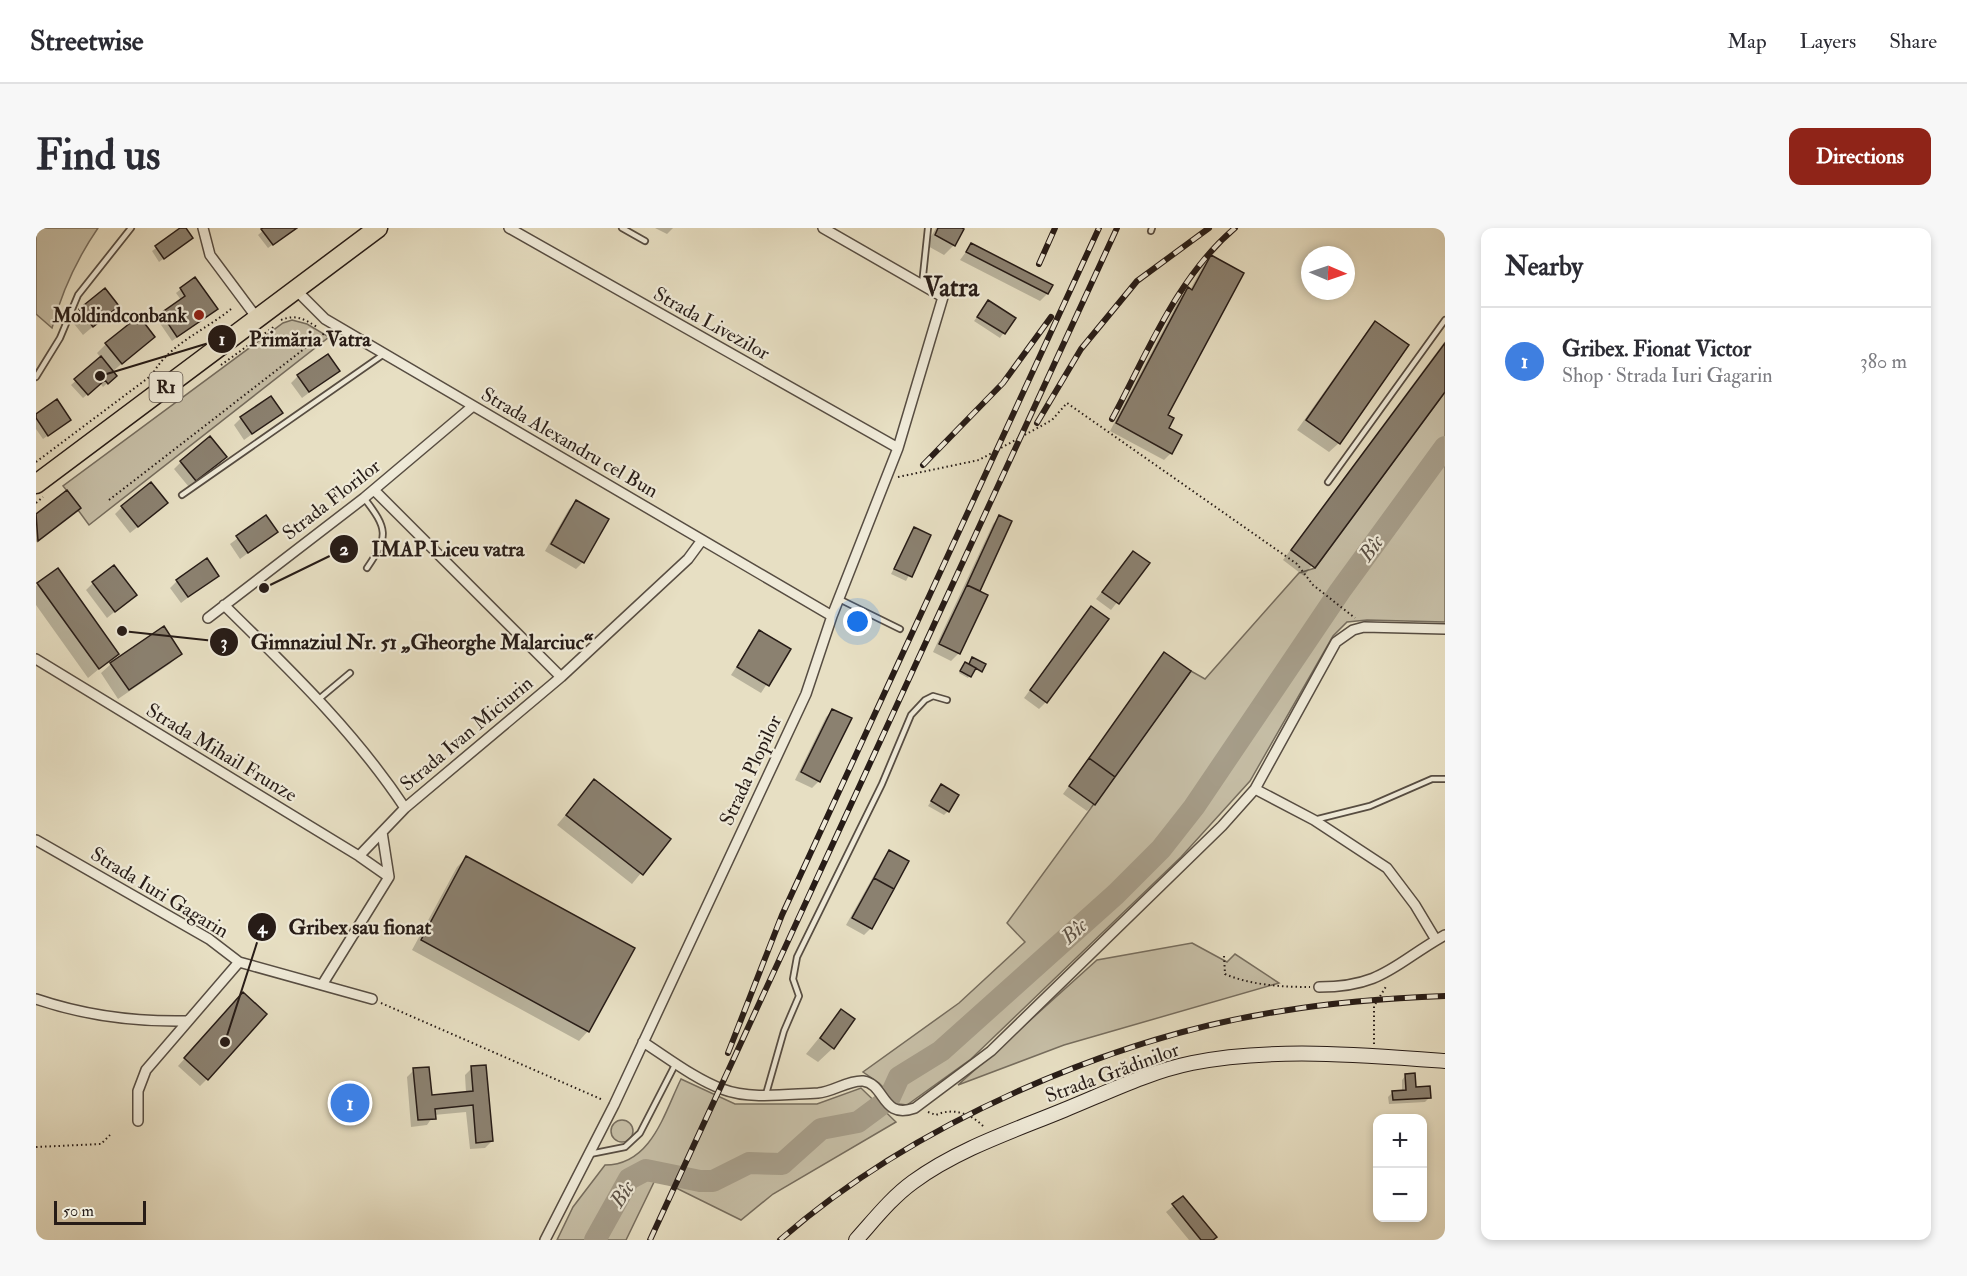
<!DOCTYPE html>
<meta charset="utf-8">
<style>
body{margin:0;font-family:"IM FELL Double Pica",serif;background:#f7f7f7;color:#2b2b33}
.controls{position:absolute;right:18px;bottom:18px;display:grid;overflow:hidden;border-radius:12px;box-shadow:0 3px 9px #0003}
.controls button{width:54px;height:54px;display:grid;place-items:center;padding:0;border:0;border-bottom:2px solid #e1e1e2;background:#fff;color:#2b2b33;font:30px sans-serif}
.compass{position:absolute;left:1265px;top:18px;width:54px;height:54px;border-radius:50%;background:#fff;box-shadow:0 3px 9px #0003;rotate:92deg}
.scale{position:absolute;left:18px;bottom:15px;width:92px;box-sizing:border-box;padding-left:6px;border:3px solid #271c17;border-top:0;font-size:16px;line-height:21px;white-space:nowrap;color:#271c17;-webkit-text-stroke:4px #efead8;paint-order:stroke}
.you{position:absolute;left:822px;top:394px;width:21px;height:21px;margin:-15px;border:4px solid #fff;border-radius:50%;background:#1a73e8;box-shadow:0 0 0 9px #1a73e833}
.badge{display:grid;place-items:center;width:39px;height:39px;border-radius:50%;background:#8f2418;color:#fff;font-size:20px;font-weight:700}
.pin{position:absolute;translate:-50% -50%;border:3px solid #fff;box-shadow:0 2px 6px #0006}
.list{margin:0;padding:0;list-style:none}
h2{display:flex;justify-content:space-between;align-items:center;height:78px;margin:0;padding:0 24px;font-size:26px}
h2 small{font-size:20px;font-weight:400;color:#7c7c81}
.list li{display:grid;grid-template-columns:39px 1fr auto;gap:18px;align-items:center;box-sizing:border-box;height:108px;padding:0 24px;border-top:2px solid #e1e1e2}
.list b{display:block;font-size:22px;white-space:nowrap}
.list p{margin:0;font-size:20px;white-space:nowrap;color:#7c7c81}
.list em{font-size:20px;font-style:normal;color:#7c7c81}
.map{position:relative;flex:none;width:1409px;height:1012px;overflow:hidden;border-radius:12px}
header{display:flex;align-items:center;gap:36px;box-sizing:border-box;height:84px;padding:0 30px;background:#fff;border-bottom:2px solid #e1e1e2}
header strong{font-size:28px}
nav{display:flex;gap:33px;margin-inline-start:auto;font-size:21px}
.intro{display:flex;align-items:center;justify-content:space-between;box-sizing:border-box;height:144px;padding:0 36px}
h1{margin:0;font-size:42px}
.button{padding:15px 27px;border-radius:12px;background:#8f2418;color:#fff;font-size:21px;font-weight:700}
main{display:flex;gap:36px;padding:0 36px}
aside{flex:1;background:#fff;border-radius:12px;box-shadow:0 3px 9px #0003}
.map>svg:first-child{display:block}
.green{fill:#c6bea6;stroke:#766d5e;stroke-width:1.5}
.shadow{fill:#0003}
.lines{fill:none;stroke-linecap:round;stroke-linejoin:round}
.river{stroke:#a69d89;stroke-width:22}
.building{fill:#8b8170;stroke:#271c17;stroke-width:1.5}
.lane-casing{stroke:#574d42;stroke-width:8}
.street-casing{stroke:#574d42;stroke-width:12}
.secondary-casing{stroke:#271c17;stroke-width:16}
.highway-casing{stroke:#271c17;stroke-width:21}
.path{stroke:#271c17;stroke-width:2;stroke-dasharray:1.5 3;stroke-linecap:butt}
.lane{stroke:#efead8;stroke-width:4.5}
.street{stroke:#efead8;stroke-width:9}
.secondary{stroke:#efead8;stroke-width:14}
.highway{stroke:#e7dfc3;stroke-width:18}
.rail-casing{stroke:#271c17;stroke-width:6}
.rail{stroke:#efead8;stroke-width:4;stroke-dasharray:11;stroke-linecap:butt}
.poi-dot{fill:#8f2418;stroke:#efead8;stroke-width:2}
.labels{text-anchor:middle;stroke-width:4.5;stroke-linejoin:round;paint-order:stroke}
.shield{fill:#efead8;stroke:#635a51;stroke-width:1.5}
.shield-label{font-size:18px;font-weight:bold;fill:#271c17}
.poi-label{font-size:20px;font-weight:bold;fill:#271c17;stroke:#efead8;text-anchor:end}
.street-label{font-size:20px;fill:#271c17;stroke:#efead8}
.water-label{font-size:21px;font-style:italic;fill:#5a5045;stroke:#efead8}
.district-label{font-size:26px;font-weight:bold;fill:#271c17;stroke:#efead8}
.leader{fill:none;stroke:#271c17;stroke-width:2}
.callout-dot{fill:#271c17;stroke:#efead8;stroke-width:2}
.mark-label{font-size:18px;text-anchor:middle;font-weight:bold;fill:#fff}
.callout-label{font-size:21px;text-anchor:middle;font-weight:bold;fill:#271c17;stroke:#efead8;stroke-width:4.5;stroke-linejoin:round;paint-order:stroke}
</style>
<header>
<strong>Streetwise</strong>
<nav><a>Map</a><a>Layers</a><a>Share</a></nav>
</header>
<div class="intro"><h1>Find us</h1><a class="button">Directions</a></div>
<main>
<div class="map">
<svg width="1409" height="1012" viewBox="0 0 1409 1012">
<rect width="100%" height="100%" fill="#e7dfc3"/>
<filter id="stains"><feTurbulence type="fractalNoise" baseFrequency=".00333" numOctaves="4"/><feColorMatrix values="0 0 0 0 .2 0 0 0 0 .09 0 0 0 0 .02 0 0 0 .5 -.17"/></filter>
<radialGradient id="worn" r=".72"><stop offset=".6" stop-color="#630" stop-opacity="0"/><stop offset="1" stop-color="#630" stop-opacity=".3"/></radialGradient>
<path class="green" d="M0 0H62C40 32 26 63 16 100L0 86Z
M256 92 271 96 293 109 53 297 42 282 44 279 27 258 247 95Z
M1409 164V394L1331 392 1311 394 1297 408 1214 553 1145 629 935 831 871 877 863 876 843 855 827 844 923 775 989 714 971 695 1155 443 1169 451 1263 345 1279 340Z
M1156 715 1191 734 1199 726 1243 755 1028 817 922 857 1061 732Z
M645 851 699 876H781L825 860 860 894 737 966 705 992 620 950 590 1012H521L537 979 569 937C615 937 628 886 645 851Z
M575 903a11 11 0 1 1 22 0a11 11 0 1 1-22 0Z"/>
<path class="shadow" d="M148 0 151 14 123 34 116 23Z
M230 0H260L232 20 222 7Z
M619 0H637L631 6Z
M900 0H923L918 17 908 27 890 17Z
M935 17 1015 58 1011 66 1004 73 924 32Z
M1175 29 1130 187 1135 225 1128 232 1074 203 1145 68 1154 62 1168 36Z
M145 61 176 85 136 113 121 91 145 72 140 65Z
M952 74 978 90 964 110 938 93Z
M81 78 47 107 35 92 44 82Z
M1339 95 1303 215 1293 224 1261 202 1330 105Z
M117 109 76 144 79 148 67 159 64 155 47 170 35 157 65 130 61 125 70 116Z
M1409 113V161L1268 348 1247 332Z
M302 143 266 170 255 155 262 148Z
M245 185 208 212 198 197 205 190Z
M0 188 28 196 7 211 0 201Z
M145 234 182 236 153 259 138 241Z
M31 264 38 284 0 314V288Z
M540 274 547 334 540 341 509 323 533 281Z
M86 279 123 282 94 305 79 286Z
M964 288 974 293 942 364 950 367 922 426 915 433 897 424 957 296Z
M230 289 240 304 204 331 194 316Z
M878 301 893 308 870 353 855 346Z
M1097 325 1112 335 1075 382 1060 371Z
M21 342 81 426 52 450 0 377V358Z
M181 347 145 375 134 360 141 353Z
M57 355 99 367 71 390 50 362Z
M1055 380 1010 474 1003 481 988 470Z
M723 404 753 422 725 465 695 447Z
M144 425 135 435 82 471 65 445 75 436Z
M1128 426 1058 576 1051 583 1027 566Z
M935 432 945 443 937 441 932 450 923 445 927 438H932Z
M797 482 783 553 776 560 759 552 790 489Z
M558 553 633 611 596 656 521 597Z
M905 558 912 583 908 587 892 578Z
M854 624 835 700 828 707 810 697 847 631Z
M430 630 552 803 543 813 376 722 421 639Z
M200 773 171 851 164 858 142 838Z
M805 783 797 820 782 834 770 826Z
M436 840 456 913 449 920 434 921 430 884 398 887 391 897 375 899 371 849 378 842 395 869 430 865 429 847Z
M1370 847 1379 861 1393 870 1389 874 1353 876 1352 869 1357 864H1366V852Z
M1147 970 1175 1012H1153L1130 984Z"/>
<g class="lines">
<path class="river" d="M559 1012 593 951 610 942 664 953H677L713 935 746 936 785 901 822 894 853 871 863 849 905 823 1080 666 1125 621 1158 579 1304 363 1409 219"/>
</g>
<path class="building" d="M144 0H150L157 10 128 31 119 18Z
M227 0H261L237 17 225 1Z
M902 0H926L928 1 919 18 899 7Z
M935 15 1017 57 1012 66 930 24Z
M1175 27 1208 45 1132 187 1138 190 1133 200 1146 207 1136 226 1080 195 1152 59 1156 62Z
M159 49 182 81 141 109 125 85 149 68 144 60Z
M69 60 83 78 57 99 43 81Z
M952 72 980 90 969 106 941 89Z
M103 88 119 109 86 136 69 115Z
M1339 93 1373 117 1304 216 1270 192Z
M1409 115V164L1279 340 1255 322Z
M292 126 304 143 273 164 261 147Z
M65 128 81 148 72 156 69 152 52 167 38 151Z
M235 168 247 185 216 206 204 189Z
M21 171 35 192 12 208 0 190V186Z
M174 208 191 229 160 253 144 233Z
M115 254 132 275 102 299 85 278Z
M31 262 45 280 2 313 0 286Z
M540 272 573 291 548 335 515 316Z
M230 287 242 304 212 325 200 308Z
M963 287 976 293 944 363 931 357Z
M878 299 895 307 876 349 858 341Z
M1097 323 1114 335 1083 376 1066 364Z
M171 330 183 348 152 369 140 352Z
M78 337 101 367 79 384 56 354Z
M22 340 83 426 63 441 1 355Z
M931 357 952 367 924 426 903 416Z
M1055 378 1073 391 1011 475 994 462Z
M128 398 146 426 93 462 74 435Z
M723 402 755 421 733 458 701 439Z
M1128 424 1155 443 1079 549 1053 530Z
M936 429 950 436 946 444 933 436Z
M929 434 940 440 935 449 924 443Z
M796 481 816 490 784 554 765 544Z
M1053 530 1079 549 1059 577 1033 558Z
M558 551 635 611 607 647 530 587Z
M905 556 923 567 913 584 895 573Z
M853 622 873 633 858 661 838 650Z
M430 628 599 720 553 804 385 712Z
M838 650 858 661 836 701 816 690Z
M207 764 231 786 172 852 148 830Z
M805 781 819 791 798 821 784 810Z
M450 837 457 913 440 915 437 877 399 881 400 891 382 892 377 840 393 839 396 867 437 863 435 838Z
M1379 845 1380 859 1394 858 1395 870 1357 872 1356 863 1370 862 1369 846Z
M1147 968 1181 1009 1177 1012H1165L1136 976Z"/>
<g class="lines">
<defs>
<path id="lane" d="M586 0 609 13
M1115 3 1116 0
M886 57 892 0
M0 149 24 110 42 67 95 0
M1292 254 1409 92
M146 267 348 126
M328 270C352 301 353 308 331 340
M803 371 864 401
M283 471 314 445
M1278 592 1334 578 1396 551H1409
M730 866 748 803 763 768 757 751 761 729 846 556 875 487 889 472 897 468 911 472
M554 926 589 919 604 905 640 835"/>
<path id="street" d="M167 0 174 27 221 90
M473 0 862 220
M260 62 289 91 796 388
M338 262 525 449
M188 377C253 441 318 503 369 580
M172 390 328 270 437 178
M0 431 323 628 353 649
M1219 561 1278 592 1351 640 1379 677 1400 712
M0 612 173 711 203 734 336 771
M323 628 369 580 525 449 652 331 666 312
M286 757 353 649 346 604
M1283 759C1347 759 1359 735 1409 707
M0 771C50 788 98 794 150 793
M607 814C632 830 659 851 686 861 714 872 753 866 782 865 797 864 812 852 827 853 850 856 845 892 879 880L955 823 1186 598 1219 561 1300 414 1317 402 1328 399 1409 401
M102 893V863L110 842 203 734
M509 1012 578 877 770 466 796 388 862 220 907 69 787 0"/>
<path id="secondary" d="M820 1012C838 992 855 970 877 954 922 921 977 903 1028 882 1070 865 1112 844 1156 835 1233 819 1331 827 1409 833"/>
<path id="highway" d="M0 256 342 0"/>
</defs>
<use href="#lane" class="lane-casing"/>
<use href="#street" class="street-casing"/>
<use href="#secondary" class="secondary-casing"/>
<use href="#highway" class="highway-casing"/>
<path class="path" d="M245 92C260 86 268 91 281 99
M185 137 239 98
M0 234 116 147C134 115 167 104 195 81
M862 249 943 232 1016 192 1031 175 1261 336 1277 357 1319 390
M73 272 290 104
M0 275 7 269
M1188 728 1189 746C1214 757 1246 759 1274 759
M345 775 567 872
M1338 816V778L1351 757
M892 884 900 887C917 879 936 886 948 899
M0 919 65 916 74 907"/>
<use href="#lane" class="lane"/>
<use href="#street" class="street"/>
<use href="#secondary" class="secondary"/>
<use href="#highway" class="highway"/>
<defs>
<path id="rail" d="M1003 36 1019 0
M1076 191C1111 126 1141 49 1199 0
M1001 195 1045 121 1101 53 1173 0
M887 237 967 155 1015 89
M692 825 746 687 1063 0
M614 1012 1081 0
M744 1012C875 897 1075 809 1246 783 1300 774 1355 770 1409 768"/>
</defs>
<use href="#rail" class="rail-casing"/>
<use href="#rail" class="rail"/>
</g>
<circle class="poi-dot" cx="163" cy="87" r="6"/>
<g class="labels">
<rect class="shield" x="113.5" y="144" width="33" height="30" rx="4.5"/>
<g class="shield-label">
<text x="130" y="165">R1</text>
</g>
<g class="poi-label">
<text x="151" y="94">Moldindconbank</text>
</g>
<g class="street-label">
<text transform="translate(676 95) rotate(29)" y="7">Strada Livezilor</text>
<text transform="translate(534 214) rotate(30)" y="7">Strada Alexandru cel Bun</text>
<text transform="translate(295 271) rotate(-38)" y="7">Strada Florilor</text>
<text transform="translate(430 505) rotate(-40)" y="7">Strada Ivan Miciurin</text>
<text transform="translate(186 524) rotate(31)" y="7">Strada Mihail Frunze</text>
<text transform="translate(714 542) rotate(-65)" y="7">Strada Plopilor</text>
<text transform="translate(124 664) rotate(31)" y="7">Strada Iuri Gagarin</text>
<text transform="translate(1076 844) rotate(-20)" y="7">Strada Grădinilor</text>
</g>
<g class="water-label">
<text transform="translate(1335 320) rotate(-54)" y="7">Bîc</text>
<text transform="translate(1038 703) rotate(-42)" y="7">Bîc</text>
<text transform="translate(586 966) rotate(-57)" y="7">Bîc</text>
</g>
<g class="district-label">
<text x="915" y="68">Vatra</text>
</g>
</g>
<path class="leader" d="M64 148L186 111M228 360L308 321M86 403L188 414M189 814L226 699"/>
<g class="callout-dot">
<circle cx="64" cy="148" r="6"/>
<circle cx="228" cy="360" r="6"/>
<circle cx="86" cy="403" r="6"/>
<circle cx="189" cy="814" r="6"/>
<circle cx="186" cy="111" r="15"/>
<circle cx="308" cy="321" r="15"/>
<circle cx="188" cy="414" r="15"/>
<circle cx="226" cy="699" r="15"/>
</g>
<g class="mark-label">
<text x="186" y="117">1</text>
<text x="308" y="327">2</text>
<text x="188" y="420">3</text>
<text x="226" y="705">4</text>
</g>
<g class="callout-label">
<text x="274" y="118">Primăria Vatra</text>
<text x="412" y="328">IMAP Liceu vatra</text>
<text x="386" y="421">Gimnaziul Nr. 51 „Gheorghe Malarciuc“</text>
<text x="324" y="706">Gribex sau fionat</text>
</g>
<rect width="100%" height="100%" filter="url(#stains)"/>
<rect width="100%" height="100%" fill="url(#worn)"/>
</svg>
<div class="controls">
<button>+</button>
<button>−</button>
</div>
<svg class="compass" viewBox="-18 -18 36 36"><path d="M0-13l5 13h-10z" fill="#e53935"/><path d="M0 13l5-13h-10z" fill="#7c7c81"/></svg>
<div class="scale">50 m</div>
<div class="you"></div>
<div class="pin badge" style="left:314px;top:875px;background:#3f7fe0">1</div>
</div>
<aside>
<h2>Nearby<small></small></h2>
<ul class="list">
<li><span class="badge" style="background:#3f7fe0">1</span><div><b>Gribex. Fionat Victor</b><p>Shop · Strada Iuri Gagarin</p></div><em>380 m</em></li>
</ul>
</aside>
</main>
